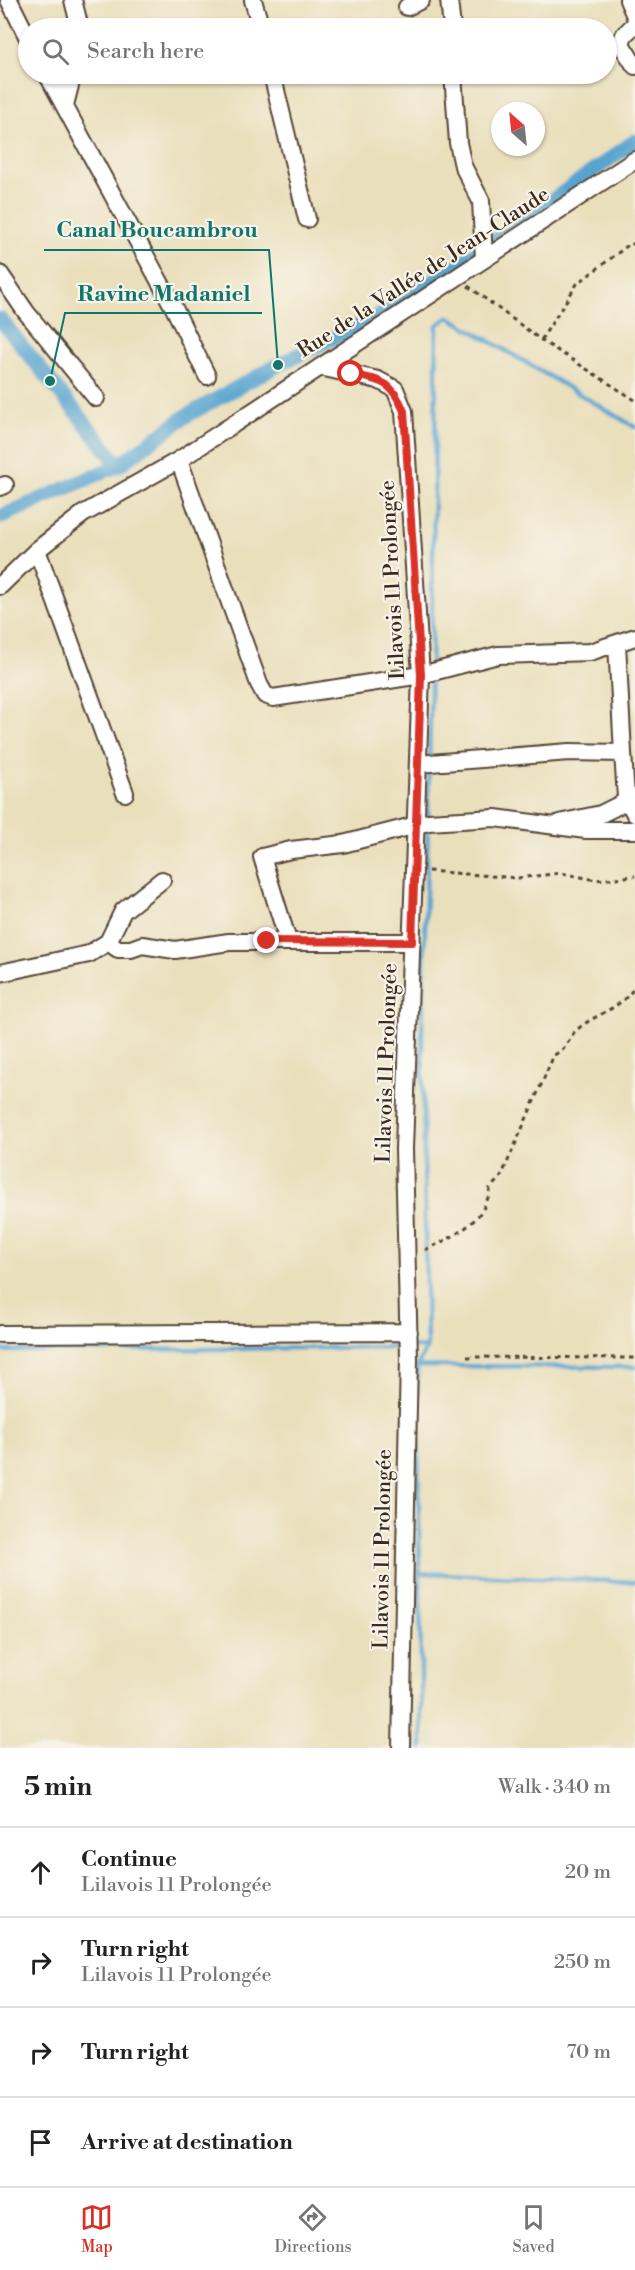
<!DOCTYPE html>
<meta charset="utf-8">
<style>
body{margin:0;font-family:"Libre Bodoni",serif;background:#f2f2f2;color:#202124}
.compass{position:absolute;left:491px;top:102px;width:54px;height:54px;border-radius:50%;background:#fff;box-shadow:0 2px 4px #0004;rotate:333deg}
.stop{position:absolute;width:18px;height:18px;margin:-14px;border:4px solid #d93025;border-radius:50%;background:#fff}
.stop.end{background:#d93025;border-color:#fff;box-shadow:0 2px 6px #0008}
.list{margin:0;padding:0;list-style:none}
h2{display:flex;justify-content:space-between;align-items:center;height:78px;margin:0;padding:0 24px;font-size:26px}
h2 small{font-size:20px;font-weight:400;color:#757577}
.list li{display:grid;grid-template-columns:39px 1fr auto;gap:18px;align-items:center;box-sizing:border-box;height:90px;padding:0 24px;border-top:2px solid #e0e0e0}
.list b{display:block;font-size:22px;white-space:nowrap}
.list p{margin:0;font-size:20px;white-space:nowrap;color:#757577}
.list em{font-size:20px;font-style:normal;color:#757577}
.icon{flex:none;width:33px;height:33px;fill:none;stroke:currentColor;stroke-width:2;stroke-linecap:round;stroke-linejoin:round}
.map{position:relative;flex:none;width:635px;height:1748px;overflow:hidden}
.search{position:absolute;background:#fff;box-shadow:0 2px 4px #0004;left:18px;right:18px;top:18px;height:66px;display:flex;align-items:center;gap:15px;box-sizing:border-box;padding:0 21px;border-radius:33px;color:#757577;font-size:22px}
.sheet{height:438px;background:#fff}
nav{display:flex;justify-content:space-around;align-items:center;box-sizing:border-box;height:84px;border-top:2px solid #e0e0e0;background:#fff;font-size:16px;color:#757577}
nav a{display:grid;justify-items:center;gap:3px}
nav .on{color:#d93025}
.map>svg:first-child{display:block}
.lines{fill:none;stroke-linecap:round;stroke-linejoin:round}
.stream{stroke:#58a4d0;stroke-width:4.5}
.canal{stroke:#58a4d0;stroke-width:15}
.street-casing{stroke:#554536;stroke-width:20}
.path{stroke:#554536;stroke-width:3;stroke-dasharray:4.5 4.5;stroke-linecap:butt}
.street{stroke:#fff;stroke-width:16}
.route{stroke:#d93025;stroke-width:8}
.labels{text-anchor:middle;stroke-width:4.5;stroke-linejoin:round;paint-order:stroke}
.street-label{font-size:21px;fill:#3b2a1e;stroke:#f7f3e8}
.leader{fill:none;stroke:#0f766e;stroke-width:2}
.callout-dot{fill:#0f766e;stroke:#f7f3e8;stroke-width:2}
.callout-label{font-size:22px;text-anchor:middle;font-weight:bold;fill:#0f766e;stroke:#f7f3e8;stroke-width:4.5;stroke-linejoin:round;paint-order:stroke}
</style>
<div class="map">
<svg width="635" height="1748" viewBox="0 0 635 1748">
<rect width="100%" height="100%" fill="#f7f3e8"/>
<filter id="ink" filterUnits="userSpaceOnUse"><feTurbulence type="fractalNoise" baseFrequency=".0167" numOctaves="2"/><feDisplacementMap in="SourceGraphic" scale="12" xChannelSelector="R" yChannelSelector="G"/><feConvolveMatrix kernelMatrix="1 2 1 2 8 2 1 2 1" color-interpolation-filters="sRGB"/></filter>
<filter id="wash" filterUnits="userSpaceOnUse"><feTurbulence type="fractalNoise" baseFrequency=".008" numOctaves="4" result="noise"/><feDisplacementMap in="SourceGraphic" scale="24" xChannelSelector="R" yChannelSelector="G"/><feGaussianBlur stdDeviation="1.35" result="paint"/><feColorMatrix in="noise" values="0 0 0 0 0 0 0 0 0 0 0 0 0 0 0 0 0 1.4 0 .05"/><feComposite in="paint" operator="in"/></filter>
<g filter="url(#wash)">
<rect width="100%" height="100%" fill="#eadfbb"/>
<g class="lines">
<path class="stream" d="M431 668 437 325 449 317 635 427
M428 818 431 676
M0 1351 427 1347
M417 1366 635 1367
M421 1573 635 1582
M422 1748 417 1366 427 1347 422 1033 428 826"/>
<path class="canal" d="M0 319 119 465
M0 517 119 465 186 416 278 365 391 310 508 232 635 141"/>
</g>
</g>
<g filter="url(#ink)">
<g class="lines">
<defs>
<path id="street" d="M9 0 28 38
M73 0 80 28
M253 0 261 28
M449 0 452 28
M628 0 635 16
M407 7 421 0
M635 24 624 35 621 44 635 66
M47 74 174 308 207 376
M272 74 307 219
M453 74 458 143 463 166 481 201 484 259
M65 105 73 74
M0 274 26 312 96 398
M320 367 378 380 395 389 404 411 421 675 404 1149 409 1358 401 1748
M179 460 259 684 265 695 273 698 421 675 498 655 590 652 635 637
M0 487 5 485
M37 550 125 793
M0 586 37 550 83 514 179 460 635 160
M617 644 623 753
M418 764 569 752 623 753 626 797 635 814
M559 823 601 814 635 797
M288 941 262 857 291 850 343 844 428 822 495 818 586 830H635
M108 942 118 949H131L142 945 175 950 229 942H412
M0 973 89 954 108 942 123 911 162 880
M0 1334 409 1332"/>
</defs>
<use href="#street" class="street-casing"/>
<path class="path" d="M468 286 541 340 635 400
M541 340 577 284 631 243 635 245
M428 871 518 878 561 873 596 880 635 876
M425 1250C453 1237 486 1222 490 1188L501 1177 554 1055C572 1045 567 1037 579 1028 597 1013 623 1008 635 986
M467 1357 635 1358"/>
<use href="#street" class="street"/>
</g>
</g>
<g class="lines" filter="url(#ink)">
<path class="route" d="M267 941 412 942 421 675 404 411C391 380 382 381 351 374"/>
</g>
<g class="labels">
<g class="street-label">
<text transform="translate(423 272) rotate(-33)" y="7">Rue de la Vallée de Jean-Claude</text>
<text transform="translate(392 580) rotate(-93)" y="7">Lilavois 11 Prolongée</text>
<text transform="translate(386 1063) rotate(-88)" y="7">Lilavois 11 Prolongée</text>
<text transform="translate(382 1549) rotate(-89)" y="7">Lilavois 11 Prolongée</text>
</g>
</g>
<path class="leader" d="M278 365L269 250H44M50 381L65 313H262"/>
<g class="callout-dot">
<circle cx="278" cy="365" r="6"/>
<circle cx="50" cy="381" r="6"/>
</g>
<g class="callout-label">
<text x="157" y="237">Canal Boucambrou</text>
<text x="164" y="301">Ravine Madaniel</text>
</g>
</svg>
<svg class="compass" viewBox="-18 -18 36 36"><path d="M0-13l5 13h-10z" fill="#e53935"/><path d="M0 13l5-13h-10z" fill="#757577"/></svg>
<div class="stop" style="left:351px;top:374px"></div>
<div class="stop end" style="left:267px;top:941px"></div>
<div class="search"><svg class="icon" aria-label="search" viewBox="0 0 24 24"><circle cx="10" cy="10" r="6"/><path d="M15 15l6 6"/></svg>Search here</div>
</div>
<section class="sheet">
<h2>5 min<small>Walk · 340 m</small></h2>
<ul class="list">
<li><svg class="icon" aria-label="ahead" viewBox="0 0 24 24"><path d="M12 20V5M6 11l6-6 6 6"/></svg><div><b>Continue</b><p>Lilavois 11 Prolongée</p></div><em>20 m</em></li>
<li><svg class="icon" aria-label="right" viewBox="0 0 24 24"><path d="M7 20v-9h11M14 6l5 5-5 5"/></svg><div><b>Turn right</b><p>Lilavois 11 Prolongée</p></div><em>250 m</em></li>
<li><svg class="icon" aria-label="right" viewBox="0 0 24 24"><path d="M7 20v-9h11M14 6l5 5-5 5"/></svg><div><b>Turn right</b></div><em>70 m</em></li>
<li><svg class="icon" aria-label="arrive" viewBox="0 0 24 24"><path d="M6 21V4h12l-3 4 3 4H6"/></svg><div><b>Arrive at destination</b></div></li>
</ul>
</section>
<nav>
<a class="on"><svg class="icon" aria-label="map" viewBox="0 0 24 24"><path d="M3 6l6-2 6 2 6-2v14l-6 2-6-2-6 2zM9 4v14M15 6v14"/></svg>Map</a>
<a><svg class="icon" aria-label="directions" viewBox="0 0 24 24"><path d="M12 3l9 9-9 9-9-9zM9 14v-3h6M13 9l2 2-2 2"/></svg>Directions</a>
<a><svg class="icon" aria-label="saved" viewBox="0 0 24 24"><path d="M7 4h10v16l-5-4-5 4z"/></svg>Saved</a>
</nav>
